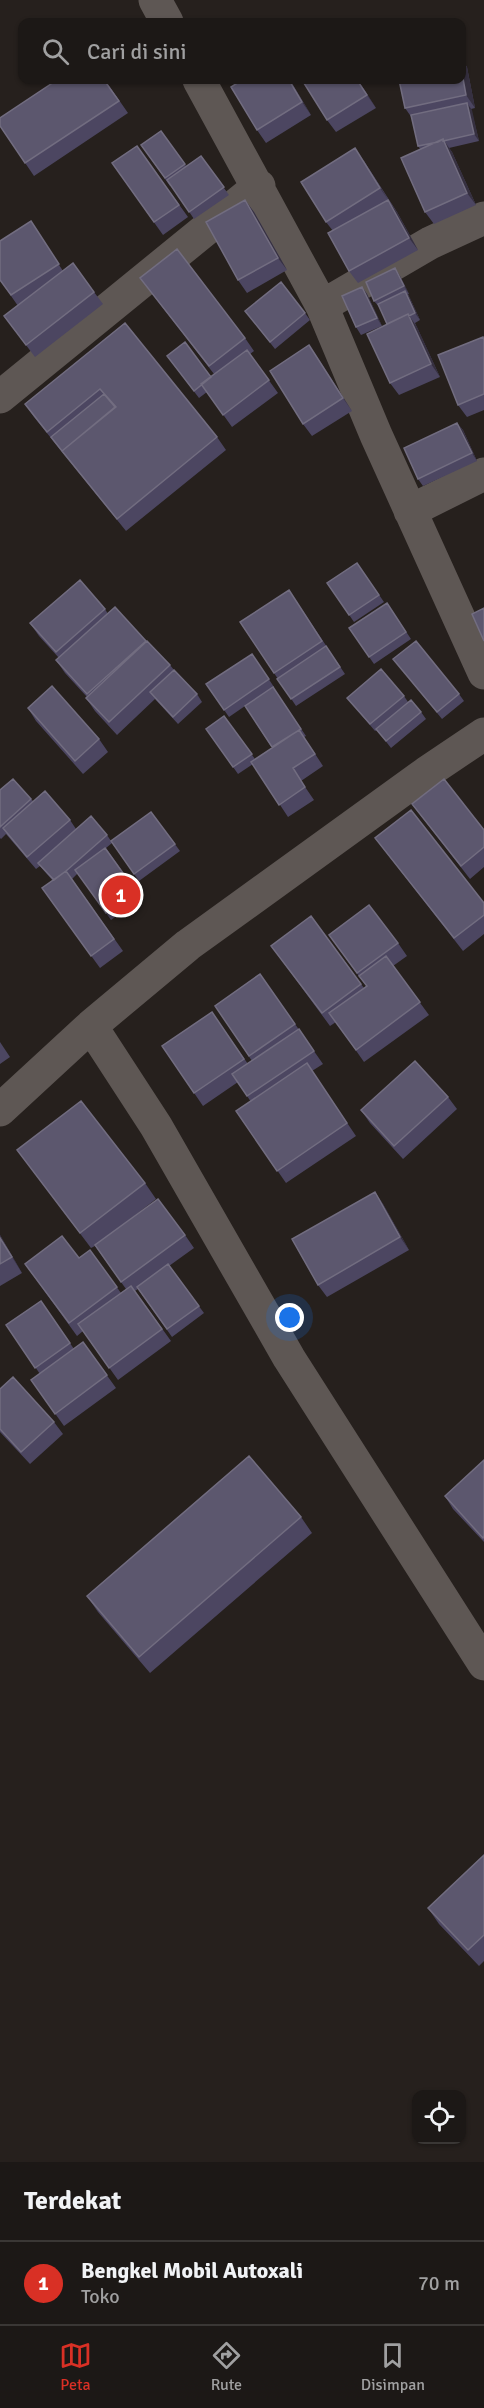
<!DOCTYPE html>
<html lang="id">
<style>
body{margin:0;font-family:Signika,sans-serif;background:#25211f;color:#f1f3f6}
.controls{position:absolute;right:18px;bottom:18px;display:grid;overflow:hidden;border-radius:12px;box-shadow:0 2px 4px #0004}
.controls button{width:54px;height:54px;display:grid;place-items:center;padding:0;border:0;border-bottom:2px solid #3a3735;background:#1c1816;color:#f1f3f6;font:30px sans-serif}
.you{position:absolute;left:290px;top:1318px;width:21px;height:21px;margin:-15px;border:4px solid #fff;border-radius:50%;background:#1a73e8;box-shadow:0 0 0 9px #1a73e833}
.badge{display:grid;place-items:center;width:39px;height:39px;border-radius:50%;background:#d93025;color:#fff;font-size:20px;font-weight:700}
.pin{position:absolute;translate:-50% -50%;border:3px solid #fff;box-shadow:0 2px 6px #0006}
.list{margin:0;padding:0;list-style:none}
h2{display:flex;justify-content:space-between;align-items:center;height:78px;margin:0;padding:0 24px;font-size:26px}
h2 small{font-size:20px;font-weight:400;color:#a0a0a1}
.list li{display:grid;grid-template-columns:39px 1fr auto;gap:18px;align-items:center;box-sizing:border-box;height:84px;padding:0 24px;border-top:2px solid #3a3735}
.list b{display:block;font-size:22px;white-space:nowrap}
.list p{margin:0;font-size:20px;white-space:nowrap;color:#a0a0a1}
.list em{font-size:20px;font-style:normal;color:#a0a0a1}
.icon{flex:none;width:33px;height:33px;fill:none;stroke:currentColor;stroke-width:2;stroke-linecap:round;stroke-linejoin:round}
.map{position:relative;flex:none;width:484px;height:2162px;overflow:hidden}
.search{position:absolute;background:#1c1816;box-shadow:0 2px 4px #0004;left:18px;right:18px;top:18px;height:66px;display:flex;align-items:center;gap:15px;box-sizing:border-box;padding:0 21px;border-radius:12px;color:#a0a0a1;font-size:22px}
.sheet{height:162px;background:#1c1816}
nav{display:flex;justify-content:space-around;align-items:center;box-sizing:border-box;height:84px;border-top:2px solid #3a3735;background:#1c1816;font-size:16px;color:#a0a0a1}
nav a{display:grid;justify-items:center;gap:3px}
nav .on{color:#d93025}
.map>svg:first-child{display:block}
.lines{fill:none;stroke-linecap:round;stroke-linejoin:round}
.street{stroke:#5e5754;stroke-width:33}
.wall{fill:#4c4661}
.shaded-wall{fill:#363040}
.building{fill:#5c576e;stroke:#726d80;stroke-width:1.5}
</style>
<div class="map">
<svg width="484" height="2162" viewBox="0 0 484 2162">
<rect width="100%" height="100%" fill="#26201d"/>
<g class="lines">
<path class="street" d="M155 0 167 22
M199 80 322 306 376 435 484 673
M322 306 430 243 484 218
M0 397 259 186
M410 511 484 474
M91 1026 156 1126 289 1358 484 1664
M0 1110 91 1026 188 945 426 773 484 734"/>
</g>
<path class="wall" d="M462 60 467 67 475 108 471 109 479 141 449 148 452 152 476 205 434 224 425 212 421 150 418 146 412 118 405 108 462 80Z
M105 80 128 113 34 176 0 126Z
M290 80 311 115 266 143 257 130Z
M358 80 376 108 336 132 327 120Z
M161 131 186 166 201 156 229 195 194 219 171 185 170 186 141 145Z
M137 146 188 217 163 235 112 163Z
M364 161 397 212 418 250 358 283 349 271 333 231 326 222Z
M245 200 254 212 287 270 247 293 238 280Z
M39 234 63 271 94 292 103 304 35 357 4 316 18 306 0 280Z
M400 276 409 294H408L420 320 415 323 440 377 399 395 390 383 387 324 380 308 374 301Z
M140 278 245 338 254 351 250 354 278 393 232 427 207 392 199 398 167 356 211 377 214 374Z
M362 287 367 294 382 326 361 335 356 327Z
M245 311 305 313 310 320 275 349Z
M125 323 217 437 226 450 126 531 34 417 25 404Z
M483 337 484 339V410L467 417 458 405Z
M309 345 352 411 312 436 303 424Z
M457 423 463 430 477 461 423 486 418 479Z
M357 563 384 602 354 622 327 583Z
M297 602 345 674 296 706 240 622Z
M387 603 411 639 374 664 349 628Z
M115 607 146 642 170 665 174 670 197 694 202 702 178 724 155 699 117 735 95 711 86 698 87 697 65 673 56 660 59 658 39 636 30 623 105 609 108 614Z
M252 654 274 687H273L306 736 304 737 323 766 301 781 314 800 288 817 253 764 238 774 206 729 224 716 255 759 272 748 245 706 229 717 206 684Z
M393 659 459 694 464 701 442 719Z
M404 696 408 702 421 712 426 719 391 748 377 730 375 731 347 698Z
M28 708 99 739 108 752 83 774 36 721Z
M0 790 31 799 33 801 70 820 76 829 107 835 111 841 151 812 180 851 139 881 112 843 106 848 141 898 111 920 78 873 72 879 123 951 100 968 42 888 53 881 40 866 36 869 6 834 1 839 0 838Z
M412 804 484 830V867L470 879Z
M375 838 484 903V934L463 951Z
M311 916 364 988 366 986 329 935 398 943 407 956 393 966 429 1015 364 1062 336 1022 330 1026 280 958Z
M260 974 323 1064 312 1071 356 1136 286 1183 236 1111 251 1102 238 1082 203 1106 162 1046 212 1012 248 1064 252 1061 215 1006Z
M0 1042 10 1057 0 1064Z
M448 1097 457 1109 403 1159 370 1123 361 1110Z
M17 1150 145 1183 156 1199 125 1223 185 1235 194 1248 169 1266 204 1313 172 1337 138 1289 135 1291 171 1341 118 1380 83 1331 77 1336 25 1264 79 1258 90 1250 121 1293 126 1289 95 1246 91 1248Z
M375 1192 383 1204 409 1250 327 1297 318 1285Z
M0 1235 22 1273 0 1286Z
M41 1301 74 1349 83 1342 116 1388 64 1426 31 1380 40 1374 6 1325Z
M0 1389 54 1422 63 1434 30 1464 0 1432Z
M484 1460V1542L453 1509 445 1496Z
M301 1517 312 1533 150 1673 98 1612 87 1596Z
M484 1855V1961L479 1966 439 1924 428 1908Z"/>
<path class="shaded-wall" d="M462 60 467 67 475 108 466 95 462 73Z
M289 80H290L311 115 302 102Z
M357 80H358L376 108 367 95Z
M467 103 472 110 479 141 474 134Z
M443 139 452 152 476 205 467 193Z
M355 148 364 161 389 201 380 188Z
M245 200 254 212 287 270 278 258Z
M388 200 397 212 418 250 409 238Z
M395 268 400 276 409 294 404 286Z
M362 287 367 294 382 326 377 318Z
M405 291 410 298 420 320 415 313Z
M408 314 417 327 440 377 431 364Z
M309 345 318 358 352 411 343 398Z
M457 423 463 430 477 461 472 453Z
M375 1192 383 1204 409 1250 400 1237Z
M0 1235 22 1273 12 1257 0 1238Z"/>
<path class="building" d="M462 73 466 95 405 108 399 80H462Z
M57 80H104L119 101 25 163 0 126V118Z
M242 80H289L302 102 257 130 231 87Z
M302 80H357L367 95 327 120Z
M467 103 474 134 443 141V139L438 142 418 146 411 115Z
M161 131 185 164 165 178 141 145Z
M443 139 467 193 425 212 401 158Z
M137 146 179 205 154 222 112 163Z
M355 148 380 188 326 222 301 182Z
M201 156 224 187 189 212 167 180Z
M245 200 278 258 238 280 206 222Z
M388 200 409 238 349 271 328 233Z
M31 221 59 264 11 295 0 280V241Z
M177 249 245 338 209 366 140 278Z
M73 263 94 292 26 345 4 316Z
M395 268 404 286 374 301 366 282Z
M281 282 305 313 270 342 245 311Z
M362 287 377 318 356 327 342 296Z
M405 291 415 313 409 316 408 314 387 324 378 304Z
M408 314 431 364 390 383 367 334Z
M125 323 217 437 117 519 62 451 116 407 100 389 47 432 25 404Z
M483 337 484 340V394L458 405 438 355Z
M185 342 211 377 194 391 167 356Z
M309 345 343 398 303 424 270 371Z
M247 350 269 380 223 415 201 384Z
M104 394 115 407 62 451 66 456 51 437Z
M457 423 472 453 418 479 404 448Z
M357 563 379 595 349 615 327 583Z
M80 580 105 609 56 652 30 623Z
M289 590 322 641 274 673 240 622Z
M387 603 406 632 369 657 349 628Z
M115 607 146 641 87 694 56 660Z
M484 608V641L472 614Z
M147 641 170 665 109 722 86 698Z
M416 641 459 694 437 712 393 659Z
M326 646 340 667 291 699 277 679Z
M252 654 269 679 224 710 206 684Z
M381 669 404 696 370 724 347 698Z
M174 670 197 694 173 717 150 692Z
M52 686 99 739 75 761 28 708Z
M273 687 301 729 272 747 245 706Z
M411 700 421 712 386 741 376 729Z
M224 716 252 754 233 767 206 729Z
M299 730 315 754 293 768 305 787 279 805 251 762Z
M13 779 31 799 0 827V790Z
M444 779 484 830V847L461 866 412 804Z
M45 791 70 820 27 857 3 828Z
M411 810 484 903V915L454 938 375 838Z
M151 812 175 844 134 874 111 841Z
M91 816 107 835 66 871 54 880 38 863Z
M105 848 136 891 106 913 75 870Z
M66 871 114 939 91 956 42 888Z
M369 905 398 943 357 973 329 935Z
M311 916 361 984 322 1013 271 946Z
M386 956 420 1002 356 1050 329 1013 367 986 359 976Z
M260 974 295 1024 249 1056 215 1006Z
M212 1012 244 1059 194 1093 162 1046Z
M299 1029 314 1051 247 1096 232 1074Z
M415 1061 448 1097 394 1146 361 1110Z
M307 1063 347 1123 277 1171 236 1111Z
M81 1101 145 1183 80 1233 17 1150Z
M375 1192 400 1237 318 1285 292 1239Z
M158 1199 185 1235 121 1282 95 1245Z
M62 1236 79 1258 90 1250 117 1287 69 1323 25 1264Z
M0 1238 12 1257 0 1264Z
M168 1264 199 1306 167 1329 137 1287Z
M131 1286 162 1329 109 1368 78 1324Z
M41 1301 70 1343 35 1368 6 1325Z
M83 1342 107 1375 55 1414 31 1380Z
M13 1377 54 1422 21 1452 0 1429V1389Z
M249 1456 301 1517 139 1657 87 1596Z
M484 1460V1536L483 1538 445 1496Z
M484 1855V1935L468 1950 428 1908Z"/>
</svg>
<div class="controls">
<button><svg class="icon" aria-label="locate" viewBox="0 0 24 24"><circle cx="12" cy="12" r="6"/><path d="M12 2v4M12 18v4M2 12h4M18 12h4"/></svg></button>
</div>
<div class="you"></div>
<div class="pin badge" style="left:121px;top:895px">1</div>
<div class="search"><svg class="icon" aria-label="search" viewBox="0 0 24 24"><circle cx="10" cy="10" r="6"/><path d="M15 15l6 6"/></svg>Cari di sini</div>
</div>
<section class="sheet">
<h2>Terdekat<small></small></h2>
<ul class="list">
<li><span class="badge">1</span><div><b>Bengkel Mobil Autoxali</b><p>Toko</p></div><em>70 m</em></li>
</ul>
</section>
<nav>
<a class="on"><svg class="icon" aria-label="map" viewBox="0 0 24 24"><path d="M3 6l6-2 6 2 6-2v14l-6 2-6-2-6 2zM9 4v14M15 6v14"/></svg>Peta</a>
<a><svg class="icon" aria-label="directions" viewBox="0 0 24 24"><path d="M12 3l9 9-9 9-9-9zM9 14v-3h6M13 9l2 2-2 2"/></svg>Rute</a>
<a><svg class="icon" aria-label="saved" viewBox="0 0 24 24"><path d="M7 4h10v16l-5-4-5 4z"/></svg>Disimpan</a>
</nav>
